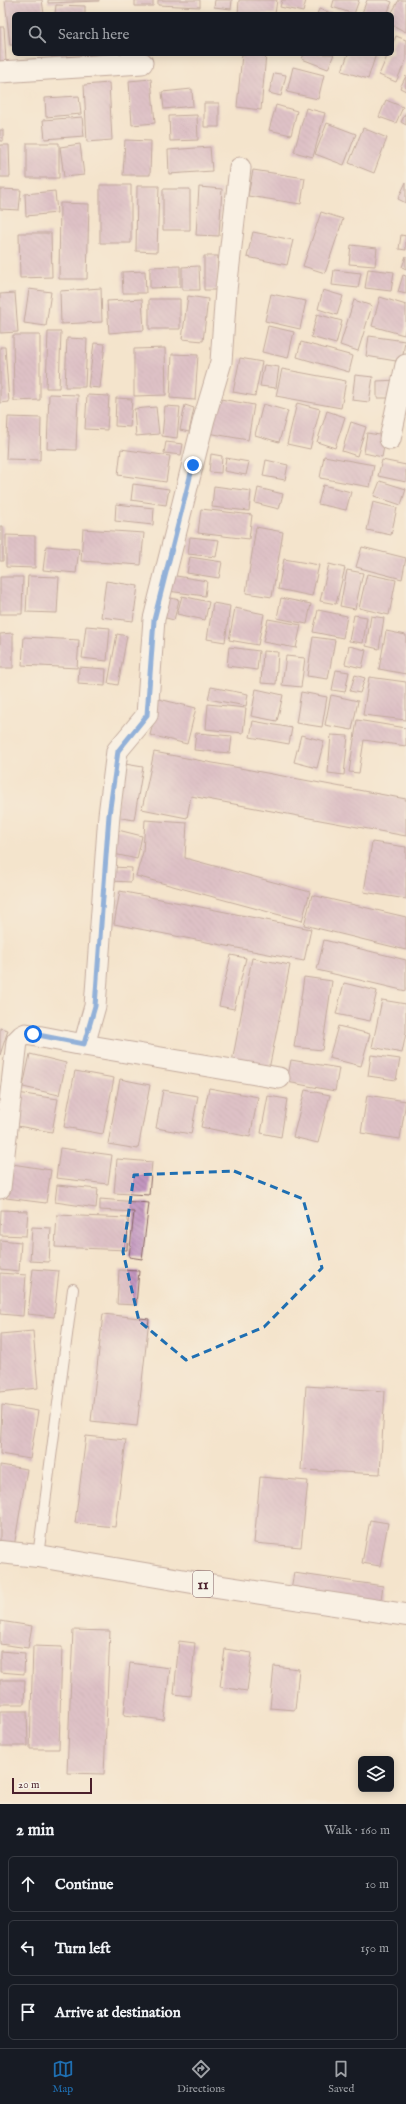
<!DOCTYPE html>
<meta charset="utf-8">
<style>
body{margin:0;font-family:"IM FELL English",serif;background:#242831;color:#f1f3f6}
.controls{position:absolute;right:12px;bottom:12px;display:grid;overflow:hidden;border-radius:6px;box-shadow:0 2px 10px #0003}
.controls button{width:36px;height:36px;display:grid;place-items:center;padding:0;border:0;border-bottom:1px solid #363941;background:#171b24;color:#f1f3f6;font:20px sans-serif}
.scale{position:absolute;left:12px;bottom:10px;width:80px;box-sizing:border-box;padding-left:4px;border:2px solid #4a1f2b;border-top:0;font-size:11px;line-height:14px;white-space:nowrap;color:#4a1f2b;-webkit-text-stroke:3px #f7f3e8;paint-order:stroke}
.stop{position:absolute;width:12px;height:12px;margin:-9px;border:3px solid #1a73e8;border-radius:50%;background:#fff}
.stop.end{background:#1a73e8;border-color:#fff;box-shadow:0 1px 4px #0008}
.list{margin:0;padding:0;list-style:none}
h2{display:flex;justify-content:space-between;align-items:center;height:52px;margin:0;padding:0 16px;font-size:17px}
h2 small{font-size:13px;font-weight:400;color:#9ea1a6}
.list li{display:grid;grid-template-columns:26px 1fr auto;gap:12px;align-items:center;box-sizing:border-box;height:56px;margin:0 8px 8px;padding:0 8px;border:1px solid #363941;border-radius:6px}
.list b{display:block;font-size:15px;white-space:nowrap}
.list em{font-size:13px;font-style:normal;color:#9ea1a6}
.icon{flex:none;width:22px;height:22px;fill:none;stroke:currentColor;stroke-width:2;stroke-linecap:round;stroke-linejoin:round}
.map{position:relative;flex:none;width:406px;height:1804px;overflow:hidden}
.search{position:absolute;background:#171b24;box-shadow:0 2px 10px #0003;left:12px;right:12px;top:12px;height:44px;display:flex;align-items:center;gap:10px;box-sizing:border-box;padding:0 14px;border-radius:6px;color:#9ea1a6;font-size:15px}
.sheet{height:244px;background:#171b24}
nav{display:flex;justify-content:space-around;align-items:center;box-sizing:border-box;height:56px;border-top:1px solid #363941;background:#171b24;font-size:11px;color:#9ea1a6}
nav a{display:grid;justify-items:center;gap:2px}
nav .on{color:#1f6fb2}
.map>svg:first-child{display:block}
.building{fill:url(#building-back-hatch)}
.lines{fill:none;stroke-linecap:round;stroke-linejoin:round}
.service-casing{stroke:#866463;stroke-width:12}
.minor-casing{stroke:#866463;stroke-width:23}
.trunk-casing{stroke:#866463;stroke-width:24}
.service{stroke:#fff;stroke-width:10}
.minor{stroke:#fff;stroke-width:21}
.trunk{stroke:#fff;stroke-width:22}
.route{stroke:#1a73e8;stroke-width:5}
.marked{fill:none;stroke:#1f6fb2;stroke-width:3;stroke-dasharray:8 5;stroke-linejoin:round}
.labels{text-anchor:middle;stroke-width:3.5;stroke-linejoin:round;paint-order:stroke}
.shield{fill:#f7f3e8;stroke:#7e5f64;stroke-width:1}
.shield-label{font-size:15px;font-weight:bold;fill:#4a1f2b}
</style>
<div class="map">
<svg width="406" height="1804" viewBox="0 0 406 1804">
<defs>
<pattern id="building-back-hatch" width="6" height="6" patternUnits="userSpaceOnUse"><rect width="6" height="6" fill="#c296bf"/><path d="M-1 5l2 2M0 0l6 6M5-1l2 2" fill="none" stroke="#a07a9b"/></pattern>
</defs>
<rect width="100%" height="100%" fill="#f7f3e8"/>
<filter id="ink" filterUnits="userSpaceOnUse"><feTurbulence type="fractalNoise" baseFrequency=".025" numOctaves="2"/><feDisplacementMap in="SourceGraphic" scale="8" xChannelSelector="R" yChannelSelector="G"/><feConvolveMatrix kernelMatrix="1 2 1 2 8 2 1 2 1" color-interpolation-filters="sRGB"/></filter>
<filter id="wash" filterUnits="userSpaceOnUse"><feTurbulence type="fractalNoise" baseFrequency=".012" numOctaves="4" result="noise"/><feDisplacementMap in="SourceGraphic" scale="16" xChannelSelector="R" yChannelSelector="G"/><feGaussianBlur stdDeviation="0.9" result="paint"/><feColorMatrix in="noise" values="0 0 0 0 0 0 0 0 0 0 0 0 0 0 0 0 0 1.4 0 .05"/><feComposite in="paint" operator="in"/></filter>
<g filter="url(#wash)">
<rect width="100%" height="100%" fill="#f4e4cc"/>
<g id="blocks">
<path class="building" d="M5 0H42L44 14H14V45H10Z
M48 0H99V1L48 3Z
M135 0H153V6H135Z
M158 0H200V7L158 5Z
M215 0H232L231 9 214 7Z
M239 0H277L275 14H238Z
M282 0H306L303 12 280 7Z
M334 0H359L354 14 332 7Z
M367 0H387L392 2 387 14H366L362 13Z
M399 0H406V32L392 25 391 14Z
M56 5 85 6V14H55Z
M319 9 334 14H317Z
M0 27H4L6 61H0Z
M396 36 406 40V60L396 82 379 75 388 54H392V45Z
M52 54H115L116 57 52 60Z
M242 54H266L261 110 237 107Z
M304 54H334L328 69 302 59Z
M348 54H376L368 79 342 71Z
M293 67 324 75 318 99 287 92Z
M274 73 286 75 281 96 269 93Z
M406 76V91L400 88Z
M151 79 155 123 132 125 129 81Z
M109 83 112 140 87 142 84 85Z
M192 89 193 106 164 109 162 92Z
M79 96 81 114 46 117 45 98Z
M386 100 403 107 396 123 379 117Z
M204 103H219V127H204Z
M276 105 297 111 291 135 269 130Z
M306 108 325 113 313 157 294 152Z
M406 112V125L401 122Z
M197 115 198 140 170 141 169 116Z
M82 117 84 136 45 139 43 120Z
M327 123 356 134 344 165 315 154Z
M363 128 387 138 374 173 349 163Z
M0 130H3V141H0Z
M125 140 151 141 150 175H123Z
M27 143H59V178H27Z
M80 144 84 175 64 177 60 147Z
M0 145H9L10 177H0Z
M210 147 212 171 169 174 168 150Z
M253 170 305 178 301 204 248 196Z
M406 182V203L398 199Z
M100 185H131V243H100Z
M137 186H159L157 252 136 251Z
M199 187 222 189 219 236 196 235Z
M0 189 21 190 19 210 0 209Z
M163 189H190V230H163Z
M55 191 57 213 26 216 25 194Z
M60 203 89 204 87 279H59Z
M321 212 343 219 325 273 303 266Z
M253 232 293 240 287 265 247 257Z
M19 233H51L52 277 20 278Z
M401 235 406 236V250L399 249Z
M351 245 377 248 375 266 349 264Z
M204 256H218L217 290H204Z
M406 256V269L402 267Z
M180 266V287L150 288V267Z
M199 266 200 290H182V267Z
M368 269 394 272 391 291 365 288Z
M334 270 361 273 358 288 332 285Z
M145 271 146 293H123L122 272Z
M403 275 406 276V294L398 292Z
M101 288 102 322 61 324 60 291Z
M29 289 51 292 46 326 24 323Z
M323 290 343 296 337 315 318 309Z
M15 293 18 332 0 333V294Z
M271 294 306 301 300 329 265 321Z
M188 296 208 299 203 341 182 339Z
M380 297 406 305V325L404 335 372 326Z
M142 299 144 330 109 333 107 301Z
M149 299H180V329H149Z
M354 300 372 306 358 351 340 345Z
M317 314 342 321 336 344 311 337Z
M268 326 294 332 288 358 262 352Z
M48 332H61L59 388H46Z
M13 335H40V400L14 401Z
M369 336 405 341 402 362 366 356Z
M67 338 87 339 85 387H65Z
M301 342 353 356 349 372 297 357Z
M94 343 105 344 100 388 88 387Z
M0 347H5L9 402 0 403Z
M165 348 166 395 134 396V349Z
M172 354 198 355 195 400 170 398Z
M240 358 262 362 255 396 233 392Z
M264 365 279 367 276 388 260 386Z
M282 369 346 381 341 408 276 396Z
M355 375 373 377 369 402 352 400Z
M398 380 399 398H377V381Z
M49 394 78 395 76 450 47 449Z
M87 395 109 396 107 430 85 429Z
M116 398 132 399 130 427 115 426Z
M215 398 254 405 248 440 208 433Z
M297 403 320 409 310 449 287 444Z
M263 404 288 411 279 442 255 435Z
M185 405 194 408 189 432 180 430Z
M165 406 180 407 177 438 162 436Z
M156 407 159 434 136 436 134 409Z
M327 411 345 417 335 448 317 442Z
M8 417 41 418 40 460 6 459Z
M351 422 366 427 357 456 342 451Z
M367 433 386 436 382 457 364 453Z
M166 442 183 444 181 455 164 453Z
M121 449 170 456 166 482 118 475Z
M211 454 222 456 221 473 209 472Z
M324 456 374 465 370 487 320 478Z
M226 458 249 462 246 475 224 471Z
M266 460 288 465 285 480 263 476Z
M382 460 406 465V482L378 476Z
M380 481 406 489 401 505 374 496Z
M133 484 169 489 166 505 131 500Z
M323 485 351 492 346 510 318 504Z
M214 486 251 491 249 511 212 507Z
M258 488 283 494 279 509 255 503Z
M373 502 397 508 391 535 367 530Z
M116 504 154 508 153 525 115 521Z
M201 509 252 515 249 539 198 533Z
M0 526H3V561H0Z
M256 527 283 532 272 597 246 593Z
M83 529 144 533 141 565 81 561Z
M6 535 35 536V568L6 567Z
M190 537 219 540 216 557 188 554Z
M46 546 79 549 76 573 43 570Z
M362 547 406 558 402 579 356 567Z
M190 557 222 562 219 578 187 573Z
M284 559 319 565 312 596 278 589Z
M329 564 345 568 336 604 320 601Z
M347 570 363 573 355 609 340 606Z
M367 574 396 580 389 615 359 608Z
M170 575 207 581 205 596 168 591Z
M28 576 59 577 57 613 26 612Z
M0 577H23L22 614H0Z
M106 581 138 586 133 621 101 617Z
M163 596 179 600 174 620 158 616Z
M182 596 209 602 205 620 177 614Z
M281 598 311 604 307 624 277 618Z
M213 603 230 606 225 642 207 639Z
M235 608 264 614 258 645 229 640Z
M318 610 347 616 343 638 313 632Z
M354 615 367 617 363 643 349 641Z
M371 616 384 618 379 649 366 646Z
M268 619 301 625 296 648 263 642Z
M86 626 110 628 107 661 82 658Z
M386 631 406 635V674L379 669Z
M13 633V668H0V634Z
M117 634 127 636 118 685 108 683Z
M24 637 79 640 77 668 22 665Z
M313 637 335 640 328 679 307 676Z
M349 646 366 650 362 668 345 664Z
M229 647 259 651 257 670 227 666Z
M263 651 278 652 276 684 261 683Z
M286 656 305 658 301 687 282 685Z
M79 667 106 669 105 686 78 684Z
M336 670 349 672 345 692 332 690Z
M355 675 365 678 360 693 350 691Z
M369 677 406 682V720L363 715Z
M211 687 248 694 246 706 208 699Z
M256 689 283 695 277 721 251 716Z
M301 692 327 697 322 727 296 723Z
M331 695 358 701 352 730 325 725Z
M159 699 196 708 187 744 150 735Z
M208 704 246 708 243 733 206 729Z
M357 720 406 728V746L364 740 359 773 349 772Z
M253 721 292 728 289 744 250 737Z
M196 733 232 736 230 753 194 750Z
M301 735 324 741 317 768 294 762Z
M331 735 348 736 344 775 328 773Z
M154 752 406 799V836L191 796 187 818 142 809Z
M125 764 143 767 134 820 116 817Z
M145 820 187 823 185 858 310 892 302 921 136 876 143 852Z
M114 829 142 836 137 859 109 853Z
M372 842 406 847V899L364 892Z
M112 867 132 868 131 882 111 881Z
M120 891 311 929 304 961 114 924Z
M312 895 406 917V950L304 925Z
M324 940 406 960V991L317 970Z
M231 955 246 958 234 1009 219 1006Z
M252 958 290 965 269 1069 232 1062Z
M304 977 332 981 322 1050 294 1047Z
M344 983 377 991 370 1021 336 1014Z
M382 1000 406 1004V1033L402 1053 372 1047Z
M338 1026 370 1034 361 1066 329 1058Z
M0 1028 8 1030 0 1055Z
M30 1054 66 1063 59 1095 23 1087Z
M371 1055 400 1059 396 1080 368 1076Z
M291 1060 339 1068 335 1091 287 1082Z
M75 1071 114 1078 103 1134 64 1127Z
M120 1079 150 1085 138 1149 108 1144Z
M209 1088 258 1097 250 1137 201 1127Z
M163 1090 198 1096 191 1134 156 1128Z
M305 1090 330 1095 318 1143 293 1137Z
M17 1093 58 1099 52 1132 12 1125Z
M367 1095 406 1101 400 1139 361 1133Z
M268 1096 287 1099 281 1137 261 1133Z
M60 1148 112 1155 108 1184 56 1178Z
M117 1159 152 1162 149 1195 114 1193Z
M12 1164 51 1170 46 1203 6 1198Z
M57 1185 98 1189 96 1208 55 1202Z
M100 1199 149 1203 142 1259 129 1257 134 1212 100 1210Z
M1 1210 28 1211 26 1236 0 1235Z
M57 1215 128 1218 127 1250 55 1247Z
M32 1227 51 1228 49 1262 30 1261Z
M0 1240 21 1242 19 1271 0 1269Z
M33 1269 59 1271 54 1317 28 1314Z
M119 1270 139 1271 136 1305 117 1304Z
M0 1273 26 1275 23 1316 0 1314Z
M103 1314 149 1319 137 1426 91 1421Z
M33 1331 38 1388 0 1392V1334Z
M306 1386 385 1391 380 1474 301 1470Z
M2 1405 38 1411 30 1459 0 1454Z
M86 1436 126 1440 115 1527 75 1523Z
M0 1465 27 1469 14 1547 0 1544Z
M260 1477 308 1481 301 1547 254 1543Z
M370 1520 388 1523 380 1566 362 1563Z
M294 1573 383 1586 380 1606 290 1594Z
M0 1621 32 1626 28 1648 0 1644Z
M73 1630 110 1631 104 1774 67 1773Z
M179 1641 195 1643 190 1696 174 1694Z
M33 1646 62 1647 59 1749H30Z
M225 1649 252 1653 247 1691 220 1687Z
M0 1651 25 1653 24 1674 0 1672Z
M130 1663 170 1668 164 1720 124 1715Z
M274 1666 299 1669 295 1710 270 1708Z
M0 1680H25L24 1704H0Z
M0 1711H27L28 1746H0Z"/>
</g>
</g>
<g filter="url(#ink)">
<use href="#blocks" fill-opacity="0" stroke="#866463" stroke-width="1"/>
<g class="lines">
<defs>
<path id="service" d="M38 1556 73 1289"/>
<path id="minor" d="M0 72 142 63
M390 439 406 365
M84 1045 279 1078
M0 1188 17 1041 22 1036 26 1034 84 1045 95 1006 109 815 117 751 147 715 154 619 204 419 221 362 226 290 240 168"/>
<path id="trunk" d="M0 1552 38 1556 216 1586 406 1615"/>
</defs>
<use href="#service" class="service-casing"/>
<use href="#minor" class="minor-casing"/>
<use href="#trunk" class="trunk-casing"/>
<use href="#service" class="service"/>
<use href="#minor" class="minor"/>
<use href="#trunk" class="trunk"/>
</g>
</g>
<g class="lines" filter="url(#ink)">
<path class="route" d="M33 1034 84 1044 95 1006 109 815 118 751 147 715 154 620 193 465"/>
</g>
<path d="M0 0H406V1804H0ZM234 1171 303 1199 322 1268 264 1327 186 1360 139 1321 123 1252 134 1175Z" fill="#f4e4cc" fill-opacity=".55" fill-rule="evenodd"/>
<path class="marked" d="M234 1171 303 1199 322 1268 264 1327 186 1360 139 1321 123 1252 134 1175Z"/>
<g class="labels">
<rect class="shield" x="193" y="1571" width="20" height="26" rx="3"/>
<g class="shield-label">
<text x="203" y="1589">11</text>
</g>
</g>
</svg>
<div class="controls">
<button><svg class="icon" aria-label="layers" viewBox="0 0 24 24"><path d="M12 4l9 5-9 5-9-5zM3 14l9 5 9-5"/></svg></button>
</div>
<div class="scale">20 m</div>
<div class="stop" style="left:33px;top:1034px"></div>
<div class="stop end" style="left:193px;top:465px"></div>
<div class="search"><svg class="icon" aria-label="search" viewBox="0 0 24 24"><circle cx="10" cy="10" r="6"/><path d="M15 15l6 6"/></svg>Search here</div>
</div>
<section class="sheet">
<h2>2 min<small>Walk · 160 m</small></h2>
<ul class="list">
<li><svg class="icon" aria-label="ahead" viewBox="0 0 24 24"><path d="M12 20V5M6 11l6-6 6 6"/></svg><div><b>Continue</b></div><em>10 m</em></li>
<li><svg class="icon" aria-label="left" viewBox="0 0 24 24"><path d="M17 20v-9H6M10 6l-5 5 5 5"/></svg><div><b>Turn left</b></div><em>150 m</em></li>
<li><svg class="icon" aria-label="arrive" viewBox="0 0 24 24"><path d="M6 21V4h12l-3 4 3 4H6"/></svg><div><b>Arrive at destination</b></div></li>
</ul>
</section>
<nav>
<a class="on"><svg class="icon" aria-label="map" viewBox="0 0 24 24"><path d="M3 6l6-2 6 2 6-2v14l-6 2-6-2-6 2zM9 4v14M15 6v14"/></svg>Map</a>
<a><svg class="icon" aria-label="directions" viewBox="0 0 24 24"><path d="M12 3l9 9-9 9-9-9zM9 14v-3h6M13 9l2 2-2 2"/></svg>Directions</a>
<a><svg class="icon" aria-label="saved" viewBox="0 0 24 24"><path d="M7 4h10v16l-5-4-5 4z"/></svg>Saved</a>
</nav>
